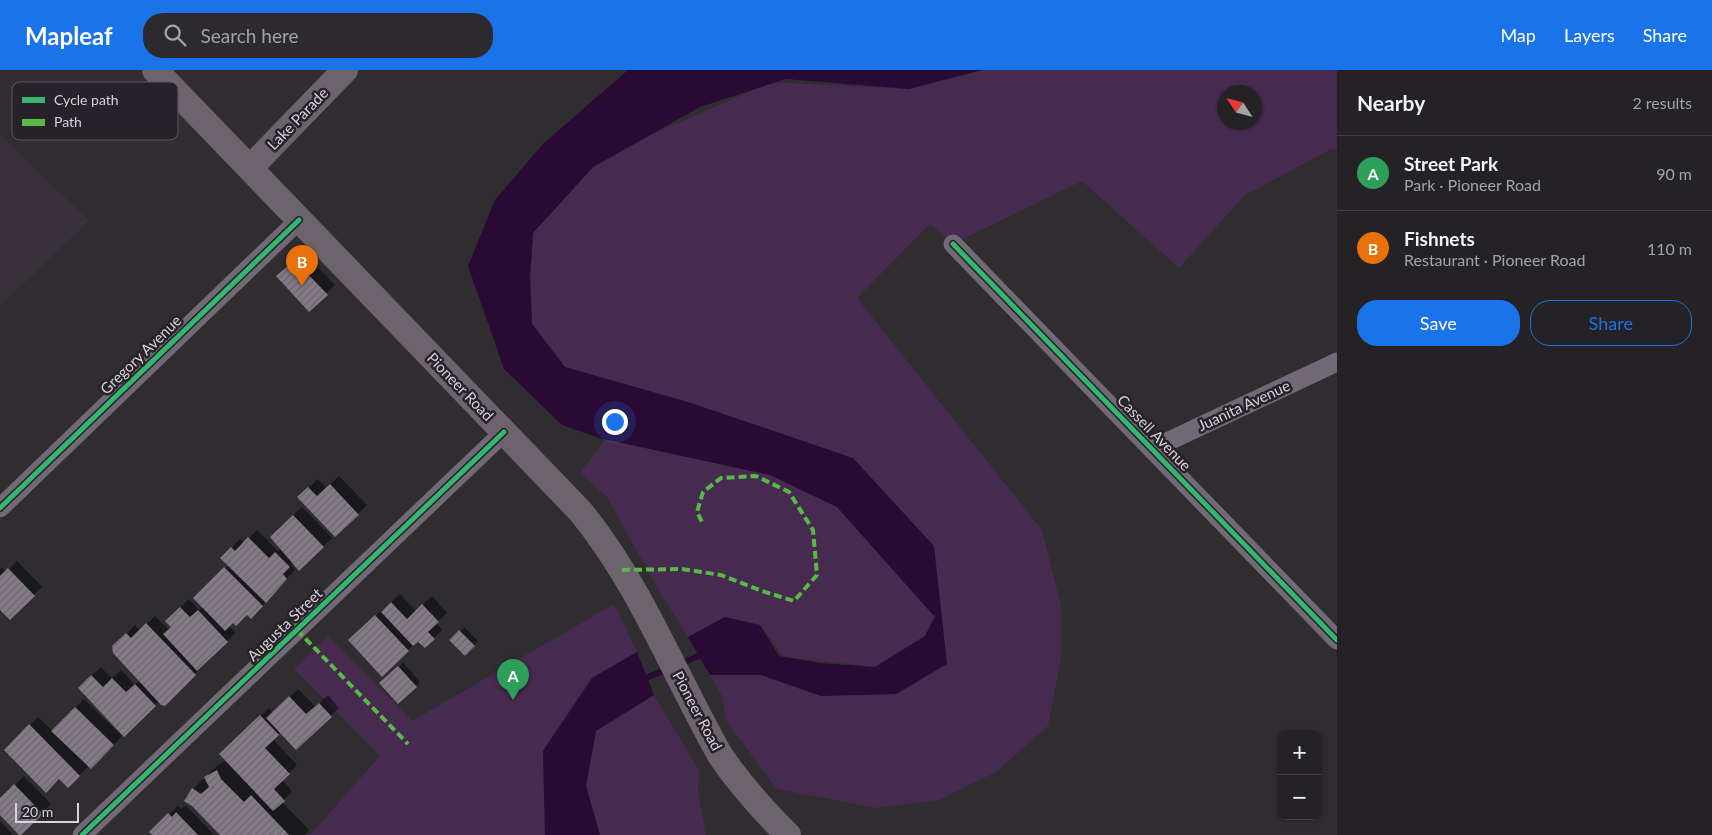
<!DOCTYPE html>
<meta charset="utf-8">
<style>
body{margin:0;font-family:Lato,sans-serif;background:#2c2a2d;color:#f1f3f6}
.controls{position:absolute;right:15px;bottom:15px;display:grid;overflow:hidden;border-radius:10px;box-shadow:0 1px 4px #0004}
.controls button{width:45px;height:45px;display:grid;place-items:center;padding:0;border:0;border-bottom:1px solid #413f42;background:#242225;color:#f1f3f6;font:25px sans-serif}
.compass{position:absolute;left:1217px;top:15px;width:45px;height:45px;border-radius:50%;background:#242225;box-shadow:0 1px 4px #0004;rotate:306deg}
.scale{position:absolute;left:15px;bottom:12px;width:64px;box-sizing:border-box;padding-left:5px;border:2px solid #d7d3d8;border-top:0;font-size:14px;line-height:18px;white-space:nowrap;color:#d7d3d8;-webkit-text-stroke:4px #272129;paint-order:stroke}
.you{position:absolute;left:614px;top:351px;width:18px;height:18px;margin:-12px;border:4px solid #fff;border-radius:50%;background:#1a73e8;box-shadow:0 0 0 8px #1a73e833}
.badge{display:grid;place-items:center;width:32px;height:32px;border-radius:50%;background:#1a73e8;color:#fff;font-size:16px;font-weight:700}
.pin{position:absolute;translate:-50% -41px;filter:drop-shadow(0 1px 2px #0008)}
.pin::after{content:'';position:absolute;top:26px;width:18px;height:15px;background:inherit;clip-path:polygon(0 0,100% 0,50% 100%)}
.list{margin:0;padding:0;list-style:none}
h2{display:flex;justify-content:space-between;align-items:center;height:65px;margin:0;padding:0 20px;font-size:21px}
h2 small{font-size:16px;font-weight:400;color:#a3a4a7}
.list li{display:grid;grid-template-columns:32px 1fr auto;gap:15px;align-items:center;box-sizing:border-box;height:75px;padding:0 20px;border-top:1px solid #413f42}
.list b{display:block;font-size:19px;white-space:nowrap}
.list p{margin:0;font-size:16px;white-space:nowrap;color:#a3a4a7}
.list em{font-size:16px;font-style:normal;color:#a3a4a7}
.actions{display:flex;gap:10px;padding:15px 20px}
.actions a{flex:1;padding:11px 0;border:1px solid #1a73e8;border-radius:20px;text-align:center;font-size:18px;color:#1a73e8}
.actions .main{background:#1a73e8;color:#fff}
.icon{flex:none;width:28px;height:28px;fill:none;stroke:currentColor;stroke-width:2;stroke-linecap:round;stroke-linejoin:round}
.map{position:relative;flex:none;width:1337px;height:765px;overflow:hidden}
header{display:flex;align-items:center;gap:30px;box-sizing:border-box;height:70px;padding:0 25px;background:#1a73e8;color:#fff}
header strong{font-size:24px}
nav{display:flex;gap:28px;margin-inline-start:auto;font-size:18px}
.search{width:350px;height:45px;background:#2c2a2d;display:flex;align-items:center;gap:12px;box-sizing:border-box;padding:0 18px;border-radius:20px;color:#a3a4a7;font-size:19px}
main{display:flex}
aside{flex:1;background:#242225}
.map>svg:first-child{display:block}
.built{fill:#38303b}
.green{fill:#462a4f;fill-rule:evenodd}
.water{fill:#2a0a34}
.shadow{fill:#0007}
.lines{fill:none;stroke-linecap:round;stroke-linejoin:round}
.stream{stroke:#2a0a34;stroke-width:6}
.building{fill:url(#building-hatch)}
.street{stroke:#726976;stroke-width:19}
.secondary{stroke:#6c636d;stroke-width:26}
.quiet{stroke:#58b947;stroke-width:4;stroke-dasharray:8 4;stroke-linecap:butt}
.cycleway-casing{stroke:#272129;stroke-width:8}
.cycleway{stroke:#33b770;stroke-width:5}
.labels{text-anchor:middle;stroke-width:5;stroke-linejoin:round;paint-order:stroke}
.street-label{font-size:15px;fill:#d7d3d8;stroke:#272129}
.key{fill:#272129;stroke:#5c565e;stroke-width:1}
.key-label{font-size:14px;fill:#d7d3d8}
</style>
<header>
<strong>Mapleaf</strong>
<div class="search"><svg class="icon" aria-label="search" viewBox="0 0 24 24"><circle cx="10" cy="10" r="6"/><path d="M15 15l6 6"/></svg>Search here</div>
<nav><a>Map</a><a>Layers</a><a>Share</a></nav>
</header>
<main>
<div class="map">
<svg width="1337" height="765" viewBox="0 0 1337 765">
<defs>
<pattern id="building-hatch" width="6" height="6" patternUnits="userSpaceOnUse" patternTransform="scale(1.25)"><rect width="6" height="6" fill="#837a86"/><path d="M-1 1l2-2M0 6l6-6M5 7l2-2" fill="none" stroke="#6c656e"/></pattern>
</defs>
<rect width="100%" height="100%" fill="#302d31"/>
<path class="built" d="M0 65 89 151 0 236Z"/>
<path class="green" d="M982 0H1337V79L1329 80 1244 126 1179 198 1082 111 953 174 930 154 857 228 1042 460 1061 536V589L1048 656 996 702 939 730 876 738 777 719 725 649 723 628 710 605H760L821 626 896 624 947 594 938 541 769 359 565 297 532 254 530 206 533 163 593 97 653 64 772 12 909 19ZM1224 22H1254V52H1224Z
M605 369 770 405 837 437 934 546 925 566 875 597 784 587 760 555 725 547 688 567 658 519 607 427 580 403Z
M614 534 637 582 592 608 543 681 545 765H310L380 686 294 599 328 566 412 651Z
M654 625 699 700 698 721 706 765H600L586 716 596 661Z"/>
<path class="water" d="M628 0H982L909 19 786 9 700 37 593 97 533 163 530 206 532 254 565 297 688 332 853 388 934 476 947 594 896 624 821 626 761 605H710L688 567 725 547 760 555 779 586 820 593 875 597 925 566 936 545 934 546 837 437 770 405 599 368 562 355 504 299 468 196 495 130 543 74Z
M637 582 654 625 596 661 586 716 600 765H545L543 681 592 608Z"/>
<path class="shadow" d="M297 188 310 189 335 215 310 240 286 198Z
M339 406 367 435 335 466 299 427 318 409 326 418Z
M302 437 332 468 299 500 293 492 291 495 295 499 271 527 251 547 247 543 233 551 229 556 235 563 165 634 159 631 124 665 79 618 101 597 112 609 121 600 135 615 140 610 114 577 135 555 140 561 155 546 169 560 172 557 166 551 189 529 199 540 203 537 195 528 229 495 222 488 240 469 244 473 257 460 278 481 281 478 271 467Z
M17 491 42 517 10 548 0 538V499L2 497 6 502Z
M400 524 416 541 432 526 447 543 436 553 442 560 434 568 418 570 408 580 358 562Z
M464 557 478 571 465 584 451 570Z
M403 593 420 612 398 632 381 613Z
M298 619 316 637 328 625 339 638 297 678 281 661 273 669 297 695 282 710 292 721 282 732 309 760 305 765H222L193 719 218 695 227 690 229 676 269 638 273 643Z
M84 629 122 666 91 698 89 696 68 716 59 707 5 680 38 647 53 661Z
M24 706 51 734 20 764 0 744V730Z
M186 735 214 765H154L150 762 178 736 181 739Z
M0 751 12 764 11 765H0Z"/>
<g class="lines">
<path class="stream" d="M680 594 705 583
M641 610 668 599"/>
</g>
<path class="building" d="M288 196 301 197 328 225 309 242 276 206Z
M330 414 359 445 335 467 297 427 308 417 317 426Z
M293 445 324 477 299 501 270 467Z
M248 467 269 488 275 482 290 497 283 504 287 509 266 533 220 488 231 477 235 481Z
M224 497 263 536 251 549 247 545 236 556 233 553 225 561 193 528Z
M8 498 35 526 10 550 0 540V506Z
M391 532 407 549 422 534 439 552 428 562 435 569 425 578 418 572 413 576 381 542Z
M180 537 190 547 198 540 228 572 197 601 163 564 171 557 165 551Z
M375 545 409 581 382 607 348 570Z
M146 553 196 605 165 636 161 635 113 583 112 576 126 563 131 568Z
M459 560 475 576 465 586 449 570Z
M398 596 417 617 398 634 379 613Z
M91 605 103 617 112 608 126 622 135 614 156 636 124 667 78 618Z
M289 626 306 644 319 633 332 647 296 680 266 648Z
M75 637 114 675 91 699 51 661Z
M260 645 279 665 265 678 290 704 274 719 285 731 273 741 219 684Z
M29 654 80 706 68 718 59 709 46 723 4 680Z
M217 700 221 709 244 732 251 725 289 765H220L192 736 184 731 192 718 201 724 209 717 204 707Z
M14 714 43 744 21 765H19L0 745V728Z
M176 742 198 765H152L149 762 168 743 172 747Z"/>
<g class="lines">
<path class="street" d="M953 174 1337 570
M1152 379 1337 292
M0 438 299 150
M82 765 504 362"/>
<path class="secondary" d="M155 0 580 441C640 514 674 604 720 685 740 715 763 740 788 765
M250 98 345 0"/>
<path class="quiet" d="M622 500 682 499 721 505 762 521 794 531 817 505 813 460 789 422 756 406 721 408 703 422 697 442 702 452
M297 560 408 674"/>
<defs>
<path id="cycleway" d="M953 174 1337 570
M0 438 299 150
M82 765 504 362"/>
</defs>
<use href="#cycleway" class="cycleway-casing"/>
<use href="#cycleway" class="cycleway"/>
</g>
<g class="labels">
<g class="street-label">
<text transform="translate(298 49) rotate(-46)" y="5">Lake Parade</text>
<text transform="translate(141 285) rotate(-44)" y="5">Gregory Avenue</text>
<text transform="translate(460 317) rotate(46)" y="5">Pioneer Road</text>
<text transform="translate(1244 336) rotate(-25)" y="5">Juanita Avenue</text>
<text transform="translate(1154 363) rotate(46)" y="5">Cassell Avenue</text>
<text transform="translate(285 555) rotate(-44)" y="5">Augusta Street</text>
<text transform="translate(697 641) rotate(62)" y="5">Pioneer Road</text>
</g>
</g>
<rect x="12" y="12" width="166" height="58" rx="8" class="key"/>
<rect x="22" y="27" width="23" height="6" fill="#33b770"/>
<rect x="22" y="49" width="23" height="7" fill="#58b947"/>
<g class="key-label">
<text x="54" y="35">Cycle path</text>
<text x="54" y="57">Path</text>
</g>
</svg>
<div class="controls">
<button>+</button>
<button>−</button>
</div>
<svg class="compass" viewBox="-18 -18 36 36"><path d="M0-13l5 13h-10z" fill="#e53935"/><path d="M0 13l5-13h-10z" fill="#a3a4a7"/></svg>
<div class="scale">20 m</div>
<div class="you"></div>
<div class="pin badge" style="left:513px;top:630px;background:#2e9e5b">A</div>
<div class="pin badge" style="left:302px;top:216px;background:#e8710a">B</div>
</div>
<aside>
<h2>Nearby<small>2 results</small></h2>
<ul class="list">
<li><span class="badge" style="background:#2e9e5b">A</span><div><b>Street Park</b><p>Park · Pioneer Road</p></div><em>90 m</em></li>
<li><span class="badge" style="background:#e8710a">B</span><div><b>Fishnets</b><p>Restaurant · Pioneer Road</p></div><em>110 m</em></li>
</ul>
<div class="actions"><a class="main">Save</a><a>Share</a></div>
</aside>
</main>
